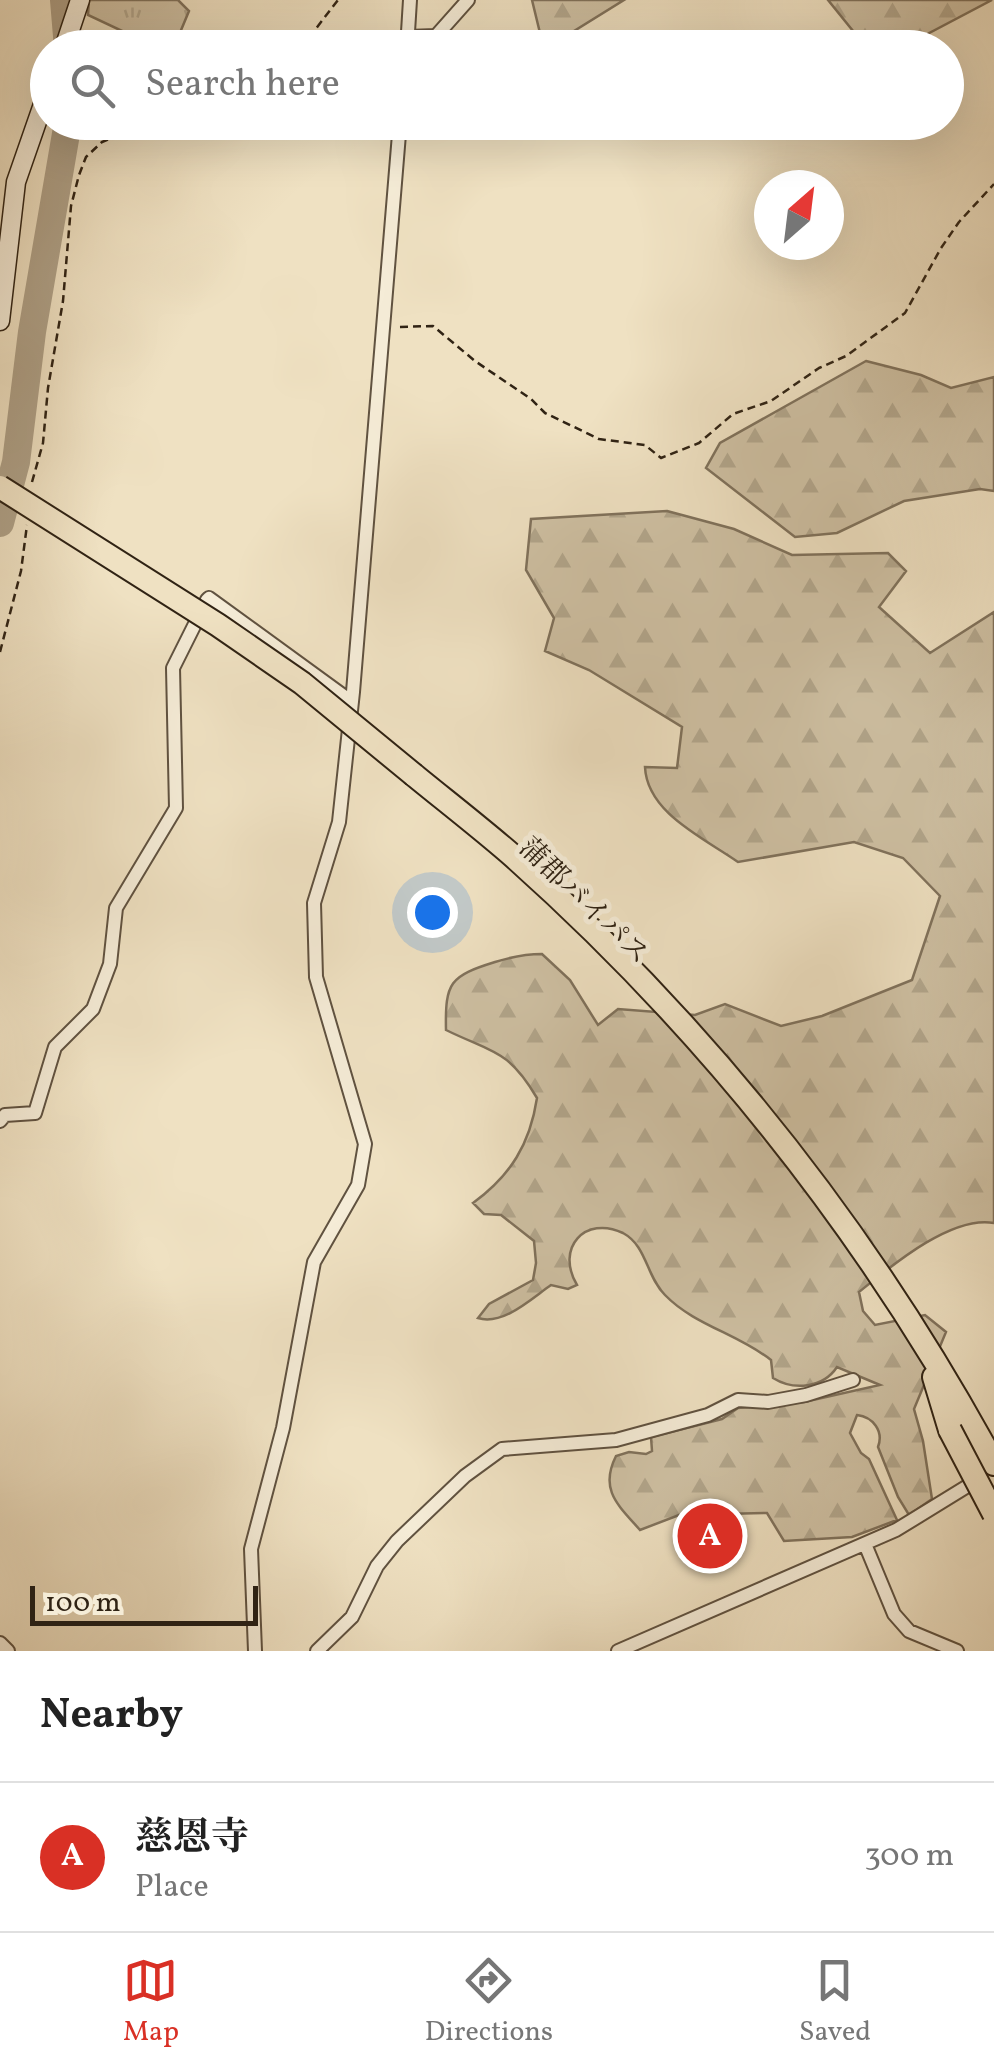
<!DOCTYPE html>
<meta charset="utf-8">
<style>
body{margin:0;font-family:Vollkorn,"Noto Serif JP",serif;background:#f2f2f2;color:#222}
.compass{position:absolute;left:754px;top:170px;width:90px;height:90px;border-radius:50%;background:#fff;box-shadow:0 10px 40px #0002;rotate:28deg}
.scale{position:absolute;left:30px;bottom:25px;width:228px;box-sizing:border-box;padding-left:10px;border:5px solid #302314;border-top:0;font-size:28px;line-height:35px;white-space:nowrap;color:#302314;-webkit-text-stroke:8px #f5ecd7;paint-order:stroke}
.you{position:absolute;left:432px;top:912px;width:35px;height:35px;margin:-25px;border:8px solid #fff;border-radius:50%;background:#1a73e8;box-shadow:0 0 0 15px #1a73e833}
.badge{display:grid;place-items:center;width:65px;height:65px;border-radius:50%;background:#d93025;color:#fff;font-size:32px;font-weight:700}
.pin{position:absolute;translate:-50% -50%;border:5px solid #fff;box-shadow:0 2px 10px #0006}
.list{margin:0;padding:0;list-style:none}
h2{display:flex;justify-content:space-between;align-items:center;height:130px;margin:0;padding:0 40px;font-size:42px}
h2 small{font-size:32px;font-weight:400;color:#767676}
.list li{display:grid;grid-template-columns:65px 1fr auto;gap:30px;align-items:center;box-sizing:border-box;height:150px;padding:0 40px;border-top:2px solid #e0e0e0}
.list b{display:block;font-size:38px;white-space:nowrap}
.list p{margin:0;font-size:32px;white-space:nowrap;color:#767676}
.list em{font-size:32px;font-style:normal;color:#767676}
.icon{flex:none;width:55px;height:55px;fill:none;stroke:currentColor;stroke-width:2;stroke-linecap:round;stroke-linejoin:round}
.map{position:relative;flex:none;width:994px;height:1651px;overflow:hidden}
.search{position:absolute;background:#fff;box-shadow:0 10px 40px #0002;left:30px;right:30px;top:30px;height:110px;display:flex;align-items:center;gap:25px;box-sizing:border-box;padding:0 35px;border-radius:55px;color:#767676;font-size:38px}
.sheet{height:280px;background:#fff}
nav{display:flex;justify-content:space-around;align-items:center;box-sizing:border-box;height:140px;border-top:2px solid #e0e0e0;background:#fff;font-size:28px;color:#767676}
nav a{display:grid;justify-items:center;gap:5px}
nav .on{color:#d93025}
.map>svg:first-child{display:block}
.grass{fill:url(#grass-tufts);stroke:#80725c;stroke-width:2.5}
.forest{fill:url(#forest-firs);stroke:#80725c;stroke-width:2.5}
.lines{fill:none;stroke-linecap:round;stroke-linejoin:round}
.river{stroke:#aea087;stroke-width:28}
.building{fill:#93866e;stroke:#302314;stroke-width:2.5}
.street-casing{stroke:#605240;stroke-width:16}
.secondary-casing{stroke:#302314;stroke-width:21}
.highway-casing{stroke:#302314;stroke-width:26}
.path{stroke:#302314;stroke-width:2.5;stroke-dasharray:8 5;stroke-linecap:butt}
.street{stroke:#f5ecd7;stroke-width:12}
.secondary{stroke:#f5ecd7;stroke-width:18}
.highway{stroke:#efe1c2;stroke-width:22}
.highway-bridge-casing{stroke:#302314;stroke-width:26;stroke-linecap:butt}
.highway-bridge{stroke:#efe1c2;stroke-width:22}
.labels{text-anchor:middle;stroke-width:10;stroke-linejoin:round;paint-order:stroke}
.street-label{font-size:28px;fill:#302314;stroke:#f5ecd7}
</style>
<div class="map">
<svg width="994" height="1651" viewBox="0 0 994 1651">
<defs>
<pattern id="grass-tufts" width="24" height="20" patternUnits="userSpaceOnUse" patternTransform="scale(2.5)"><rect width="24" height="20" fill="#cfc1a4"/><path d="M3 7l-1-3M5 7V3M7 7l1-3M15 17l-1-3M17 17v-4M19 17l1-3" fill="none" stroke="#b2a68c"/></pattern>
<pattern id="forest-firs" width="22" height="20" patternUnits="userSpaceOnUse" patternTransform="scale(2.5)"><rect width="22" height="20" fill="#cfc1a4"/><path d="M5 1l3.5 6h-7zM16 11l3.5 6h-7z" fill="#b2a68c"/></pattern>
</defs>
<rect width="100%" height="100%" fill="#efe1c2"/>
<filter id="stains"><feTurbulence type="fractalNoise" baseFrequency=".002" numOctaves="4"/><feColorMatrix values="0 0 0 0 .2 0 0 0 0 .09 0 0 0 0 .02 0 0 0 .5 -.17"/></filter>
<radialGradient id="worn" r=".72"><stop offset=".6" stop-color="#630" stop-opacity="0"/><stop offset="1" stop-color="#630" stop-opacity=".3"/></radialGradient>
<path class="grass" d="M89 0H178L189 11 174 47H156L88 15Z"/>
<path class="forest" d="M532 0H624L574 31 540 33Z
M828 0H992L918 39 910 48 866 47Z
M866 361 921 375 951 388 994 377V491L980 489 904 501 837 533 795 537 706 468 720 443Z
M667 511 734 529 792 555 888 553 906 571 879 607 930 653 994 612V1223C951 1215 890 1267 859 1292L863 1311 875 1325 925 1315 946 1332 914 1409 923 1441 932 1499 909 1515 898 1497 878 1447C884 1431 873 1417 857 1415L850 1433 861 1453 869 1459 897 1520 852 1537 784 1541 767 1513 679 1515 640 1530C618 1505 599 1490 616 1456L629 1452 646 1454 652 1451 651 1437 722 1419 738 1408 804 1402 880 1385 837 1367C823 1388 794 1391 773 1378L771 1360C738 1334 694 1325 665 1295 646 1276 647 1246 623 1233 585 1215 555 1248 577 1285L568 1289 551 1285C532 1298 503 1326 478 1318L489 1304 533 1280 536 1263 534 1241 501 1215 484 1214 473 1203C511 1175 530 1144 537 1098 508 1049 493 1053 446 1030 445 982 450 976 495 962 511 957 524 954 542 954L570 980 598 1025 618 1009 695 1015 725 1004 781 1026 822 1016 912 980 940 896 903 858 854 842 738 862C704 838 647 813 645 767L677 768 682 727 589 670 545 651 554 618 526 570 531 519Z"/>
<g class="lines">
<path class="river" d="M64 0 68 48
M0 523 16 462 32 332 68 122"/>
</g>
<path class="building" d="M721 1519 723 1552 699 1556 698 1520Z"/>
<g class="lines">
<defs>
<path id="street" d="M408 37 436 36 468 0
M407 48 410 0
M0 1121 5 1115 35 1113 55 1047 93 1009 110 964 116 908 176 808 173 668 207 600 209 598 352 702
M865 1544 894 1614 909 1631 957 1651
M0 1643 8 1651
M255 1651 251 1549 283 1428 314 1262 358 1185 365 1144 316 977 314 903 339 822 353 692 400 122
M317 1651 352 1617 377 1566 397 1541 465 1476 502 1449 616 1440 708 1415 738 1400 768 1402 806 1395 853 1380
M618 1651 896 1530 979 1479"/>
<path id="secondary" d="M64 48 80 0
M0 321 16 182 48 90"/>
<path id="highway" d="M414 775C447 802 482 829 514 857 709 1031 870 1235 994 1464
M934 1377 950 1430"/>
</defs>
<use href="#street" class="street-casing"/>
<use href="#secondary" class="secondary-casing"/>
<use href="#highway" class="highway-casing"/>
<path class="path" d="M301 48 338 0
M400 327 433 326 475 361 531 399 545 413 599 439 645 445 661 458 699 443 733 414 771 401 819 368 846 356 905 313 941 248 959 222 994 184
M32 482 43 443 48 388 63 301 71 206 79 175 86 157 102 142 134 129 159 122
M0 652 21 571 27 525"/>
<use href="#street" class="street"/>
<use href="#secondary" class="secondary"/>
<use href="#highway" class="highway"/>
<defs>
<path id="highway-bridge" d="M0 487 218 625 302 683 414 775
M950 1430 994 1514"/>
</defs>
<use href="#highway-bridge" class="highway-bridge-casing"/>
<use href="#highway-bridge" class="highway-bridge"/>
</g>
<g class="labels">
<g class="street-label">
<text transform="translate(585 900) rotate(44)" y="10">蒲郡バイパス</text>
</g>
</g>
<rect width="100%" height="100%" filter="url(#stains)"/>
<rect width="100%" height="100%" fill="url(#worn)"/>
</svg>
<svg class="compass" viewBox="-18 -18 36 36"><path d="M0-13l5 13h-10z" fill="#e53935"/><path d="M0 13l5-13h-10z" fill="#767676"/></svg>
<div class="scale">100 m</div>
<div class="you"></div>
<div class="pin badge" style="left:710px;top:1536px">A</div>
<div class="search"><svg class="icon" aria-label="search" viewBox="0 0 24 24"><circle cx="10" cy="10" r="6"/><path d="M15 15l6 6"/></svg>Search here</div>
</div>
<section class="sheet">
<h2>Nearby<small></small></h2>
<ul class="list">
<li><span class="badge">A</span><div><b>慈恩寺</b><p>Place</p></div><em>300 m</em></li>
</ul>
</section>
<nav>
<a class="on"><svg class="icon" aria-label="map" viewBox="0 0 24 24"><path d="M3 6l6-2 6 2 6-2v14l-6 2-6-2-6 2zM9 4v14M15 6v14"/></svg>Map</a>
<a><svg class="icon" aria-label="directions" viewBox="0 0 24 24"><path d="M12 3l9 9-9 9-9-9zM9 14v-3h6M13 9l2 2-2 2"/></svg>Directions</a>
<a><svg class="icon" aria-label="saved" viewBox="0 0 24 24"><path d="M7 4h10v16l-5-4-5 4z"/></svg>Saved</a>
</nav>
